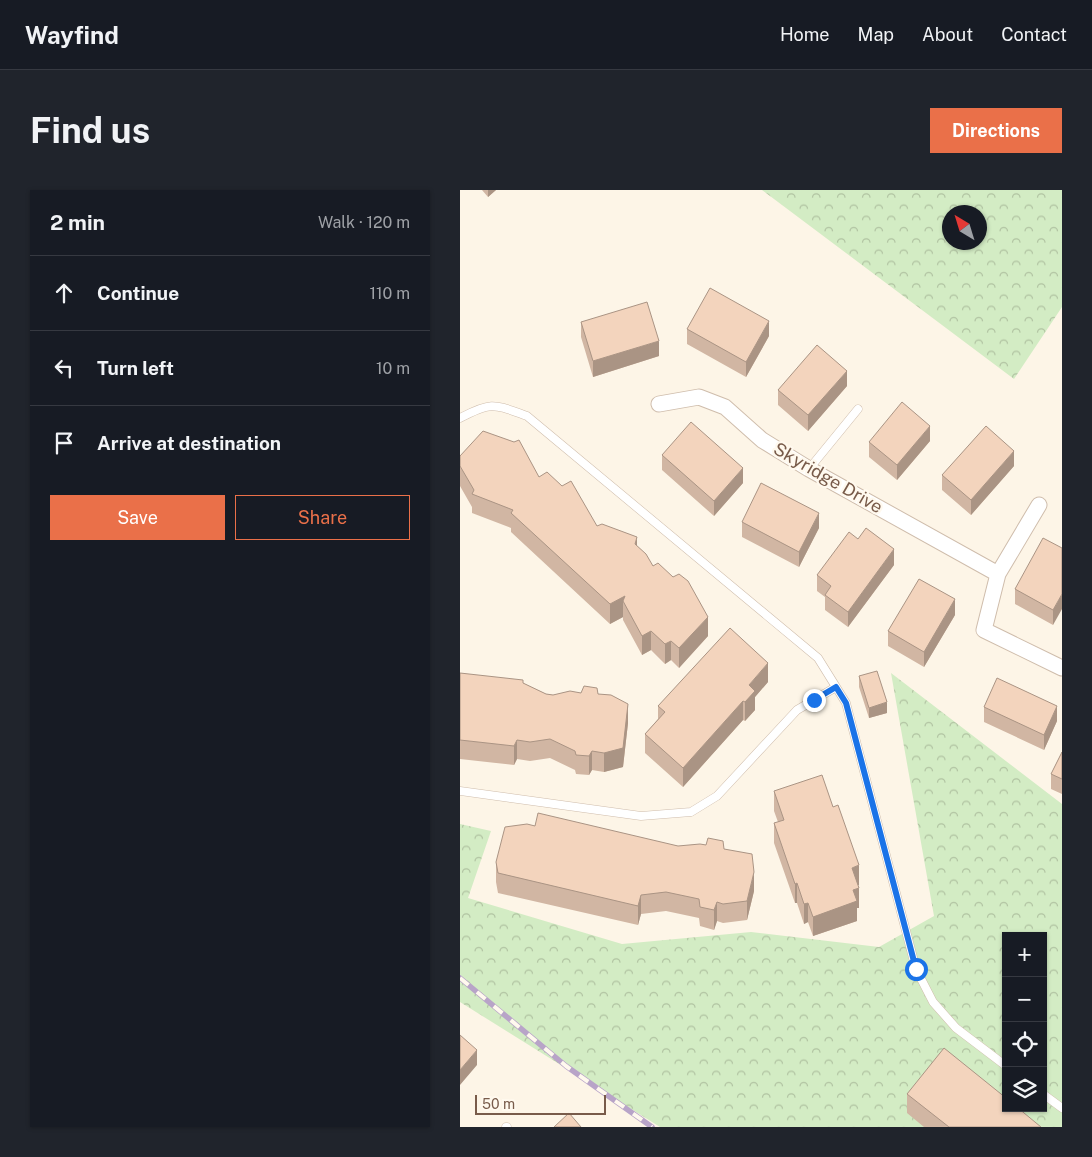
<!DOCTYPE html>
<meta charset="utf-8">
<style>
body{margin:0;font-family:"Public Sans",sans-serif;background:#20242c;color:#f1f3f6}
.controls{position:absolute;right:15px;bottom:15px;display:grid;overflow:hidden;border-radius:0px;box-shadow:0 1px 4px #0004}
.controls button{width:45px;height:45px;display:grid;place-items:center;padding:0;border:0;border-bottom:1px solid #363941;background:#171b24;color:#f1f3f6;font:25px sans-serif}
.compass{position:absolute;left:482px;top:15px;width:45px;height:45px;border-radius:50%;background:#171b24;box-shadow:0 1px 4px #0004;rotate:322deg}
.scale{position:absolute;left:15px;bottom:12px;width:131px;box-sizing:border-box;padding-left:5px;border:2px solid #785b4a;border-top:0;font-size:14px;line-height:18px;white-space:nowrap;color:#785b4a;-webkit-text-stroke:4px #fff9ee;paint-order:stroke}
.stop{position:absolute;width:15px;height:15px;margin:-11px;border:4px solid #1a73e8;border-radius:50%;background:#fff}
.stop.end{background:#1a73e8;border-color:#fff;box-shadow:0 1px 5px #0008}
.list{margin:0;padding:0;list-style:none}
h2{display:flex;justify-content:space-between;align-items:center;height:65px;margin:0;padding:0 20px;font-size:21px}
h2 small{font-size:16px;font-weight:400;color:#9ea1a6}
.list li{display:grid;grid-template-columns:32px 1fr auto;gap:15px;align-items:center;box-sizing:border-box;height:75px;padding:0 20px;border-top:1px solid #363941}
.list b{display:block;font-size:19px;white-space:nowrap}
.list em{font-size:16px;font-style:normal;color:#9ea1a6}
.actions{display:flex;gap:10px;padding:15px 20px}
.actions a{flex:1;padding:11px 0;border:1px solid #ea7049;border-radius:0px;text-align:center;font-size:18px;color:#ea7049}
.actions .main{background:#ea7049;color:#fff}
.icon{flex:none;width:28px;height:28px;fill:none;stroke:currentColor;stroke-width:2;stroke-linecap:round;stroke-linejoin:round}
.map{position:relative;flex:none;width:602px;height:937px;overflow:hidden;border-radius:0px}
header{display:flex;align-items:center;gap:30px;box-sizing:border-box;height:70px;padding:0 25px;background:#171b24;border-bottom:1px solid #363941}
header strong{font-size:24px}
nav{display:flex;gap:28px;margin-inline-start:auto;font-size:18px}
.intro{display:flex;align-items:center;justify-content:space-between;box-sizing:border-box;height:120px;padding:0 30px}
h1{margin:0;font-size:35px}
.button{padding:12px 22px;border-radius:0px;background:#ea7049;color:#fff;font-size:18px;font-weight:700}
main{display:flex;gap:30px;padding:0 30px}
aside{flex:1;background:#171b24;border-radius:0px;box-shadow:0 1px 4px #0004}
.map>svg:first-child{display:block}
.forest{fill:url(#forest-crowns);fill-rule:evenodd}
.lines{fill:none;stroke-linecap:round;stroke-linejoin:round}
.lane-casing{stroke:#cfbdac;stroke-width:9}
.street-casing{stroke:#cfbdac;stroke-width:17}
.lane{stroke:#fff;stroke-width:8}
.street{stroke:#fff;stroke-width:15}
.rail-casing{stroke:#b8a4c8;stroke-width:5.5}
.rail{stroke:#fff9ee;stroke-width:4;stroke-dasharray:11;stroke-linecap:butt}
.wall{fill:#d1b6a3}
.shaded-wall{fill:#aa9484}
.building{fill:#f3d4bd;stroke:#aa9484}
.route{stroke:#1a73e8;stroke-width:6}
.labels{text-anchor:middle;stroke-width:4.5;stroke-linejoin:round;paint-order:stroke}
.street-label{font-size:18px;fill:#785b4a;stroke:#fff9ee}
</style>
<header>
<strong>Wayfind</strong>
<nav><a>Home</a><a>Map</a><a>About</a><a>Contact</a></nav>
</header>
<div class="intro"><h1>Find us</h1><a class="button">Directions</a></div>
<main>
<aside>
<h2>2 min<small>Walk · 120 m</small></h2>
<ul class="list">
<li><svg class="icon" aria-label="ahead" viewBox="0 0 24 24"><path d="M12 20V5M6 11l6-6 6 6"/></svg><div><b>Continue</b></div><em>110 m</em></li>
<li><svg class="icon" aria-label="left" viewBox="0 0 24 24"><path d="M17 20v-9H6M10 6l-5 5 5 5"/></svg><div><b>Turn left</b></div><em>10 m</em></li>
<li><svg class="icon" aria-label="arrive" viewBox="0 0 24 24"><path d="M6 21V4h12l-3 4 3 4H6"/></svg><div><b>Arrive at destination</b></div></li>
</ul>
<div class="actions"><a class="main">Save</a><a>Share</a></div>
</aside>
<div class="map">
<svg width="602" height="937" viewBox="0 0 602 937">
<defs>
<pattern id="forest-crowns" width="20" height="18" patternUnits="userSpaceOnUse" patternTransform="scale(1.25)"><rect width="20" height="18" fill="#d3ecc4"/><path d="M2 6a3 3 0 1 1 6 0M12 15a3 3 0 1 1 6 0" fill="none" stroke="#b0c2a1"/></pattern>
</defs>
<rect width="100%" height="100%" fill="#fdf5e7"/>
<path class="forest" d="M302 0H602V117L554 189ZM490 22H520V52H490Z
M431 483 602 614V937H200L0 812V634L31 641 8 708 162 754 291 742 419 757 474 726ZM546 746H583V918H546Z"/>
<g class="lines">
<defs>
<path id="lane" d="M0 228C32 211 34 214 67 226L358 468 386 513 456 779 473 812 496 838 546 876
M349 279 398 219
M0 601 181 626 231 622 257 606 337 520 376 497
M583 904 602 918
M46 937H47"/>
<path id="street" d="M199 214 239 207 265 217 302 250 349 279 538 384
M579 315 538 384 524 440 602 478"/>
</defs>
<use href="#lane" class="lane-casing"/>
<use href="#street" class="street-casing"/>
<use href="#lane" class="lane"/>
<use href="#street" class="street"/>
<defs>
<path id="rail" d="M0 788 106 876 192 937"/>
</defs>
<use href="#rail" class="rail-casing"/>
<use href="#rail" class="rail"/>
</g>
<path class="wall" d="M22 0H36L28 7Z
M121 132 199 166 133 187 121 147Z
M227 139 309 146 286 187 227 154Z
M387 196 348 241 318 215V200Z
M470 251 437 290 409 267V252Z
M202 265 283 293 254 326 202 280Z
M0 266 79 287 137 336 177 356 248 446 219 478 211 470 205 474 191 460 182 465 163 430V427L150 434 51 342V338L12 323V317L0 296Z
M554 276 511 325 482 300V285Z
M282 332 359 338 339 377 282 347Z
M602 358 593 435 555 414V399Z
M434 375 388 437 365 420V407L357 401V385Z
M495 425 464 477 428 456V441Z
M0 483 63 493 86 504 93 505 121 503 138 504 168 533 163 577 144 582 132 580 129 585 116 584 115 580 90 568 70 571 57 569 54 575 0 569Z
M399 486 427 523 409 528 399 497Z
M308 492 295 507V520L285 531 283 530 223 597 185 563V544L198 529V516Z
M524 517 597 531 584 560 524 532Z
M602 562V604L591 599V584Z
M314 601 399 695H398L399 718H397V731L353 746 348 732 344 734 337 713H335L314 653V633L318 632 314 621Z
M75 636 218 656 264 659 294 701 287 730 263 733 257 731 254 740 240 736 239 728 206 721 181 724 178 735 38 703 36 692V672Z
M447 904 581 937H464L447 923Z"/>
<path class="shaded-wall" d="M28 0H36L28 7Z
M309 131V146L286 187V172Z
M199 151V166L133 187V171Z
M387 181V196L348 241V225Z
M470 236V251L437 290V275Z
M554 261V276L511 325V310Z
M283 278V293L254 326V311Z
M359 323V338L339 377V362Z
M177 347V367L175 354Z
M434 359V375L388 437V422Z
M602 404V419L593 435V420Z
M165 406 163 411V427L150 434V414Z
M495 409V425L464 477V462Z
M248 427V446L219 478V458Z
M191 441V460L182 465V446Z
M211 451V470L205 474V454Z
M308 473V492L295 507V520L285 531V512L289 495Z
M283 511V530L223 597V578Z
M427 512V523L409 528V518Z
M168 514V533L163 577 144 582V563Z
M597 516V531L584 560V545Z
M57 550V569L54 575V556Z
M132 561V580L129 585V566Z
M399 675V695L392 697V678Z
M294 682V701L287 730V711Z
M337 693V713H335V694Z
M399 698V718H397V731L353 746V727L393 700Z
M181 705V724L178 735V716Z
M257 712V731L254 740V720Z
M348 713V732L344 734V714Z
M17 860V875L0 895V880Z"/>
<path class="building" d="M250 98 309 131 286 172 227 139Z
M187 112 199 151 133 171 121 132Z
M357 155 387 181 348 225 318 200Z
M442 212 470 236 437 275 409 252Z
M231 232 283 278 254 311 202 265Z
M526 236 554 261 511 310 482 285Z
M23 241 54 252 59 250 79 287 87 282 102 296 111 291 137 336 142 334 177 347 175 354 186 364 193 376 198 373 213 387 219 384 228 391 248 427 219 458 211 451 205 454 191 441 182 446 163 411 165 406 150 414 51 323 53 320 12 304 14 300 0 276V266Z
M301 293 359 323 339 362 282 332Z
M406 338 434 359 388 422 365 405 371 396 357 385 389 342 398 349Z
M583 348 602 358V404L593 420 555 399Z
M459 389 495 409 464 462 428 441Z
M270 438 308 473 289 495 295 501 285 512 283 511 223 578 185 544 205 522 198 516Z
M417 481 427 512 409 518 399 486Z
M0 483 63 490V493L86 504 93 505 110 501 121 503 124 496 137 498 138 504 151 505 168 514 163 558 144 563 132 561 129 566 116 565 115 561 90 549 70 552 57 550 54 556 0 550Z
M537 488 597 516 584 545 524 517Z
M602 562V589L591 584Z
M362 585 373 617 378 615 399 675 392 678 399 698 393 700 397 711 353 727 348 713 344 714 337 693 335 694 314 633 324 630 314 601Z
M78 623 218 656 240 654 246 655 248 648 263 651 264 659 292 664 294 682 287 711 263 714 257 712 254 720 240 717 239 709 206 702 181 705 178 716 38 683 36 672 45 637 67 634 75 636Z
M0 845 17 860 0 880Z
M484 858 546 908V918H558L581 937H489L447 904Z
M109 923 121 937H94Z"/>
<g class="lines">
<path class="route" d="M354 510 376 497 386 513 456 779"/>
</g>
<g class="labels">
<g class="street-label">
<text transform="translate(368 288) rotate(30)" y="6">Skyridge Drive</text>
</g>
</g>
</svg>
<div class="controls">
<button>+</button>
<button>−</button>
<button><svg class="icon" aria-label="locate" viewBox="0 0 24 24"><circle cx="12" cy="12" r="6"/><path d="M12 2v4M12 18v4M2 12h4M18 12h4"/></svg></button>
<button><svg class="icon" aria-label="layers" viewBox="0 0 24 24"><path d="M12 4l9 5-9 5-9-5zM3 14l9 5 9-5"/></svg></button>
</div>
<svg class="compass" viewBox="-18 -18 36 36"><path d="M0-13l5 13h-10z" fill="#e53935"/><path d="M0 13l5-13h-10z" fill="#9ea1a6"/></svg>
<div class="scale">50 m</div>
<div class="stop" style="left:456px;top:779px"></div>
<div class="stop end" style="left:354px;top:510px"></div>
</div>
</main>
